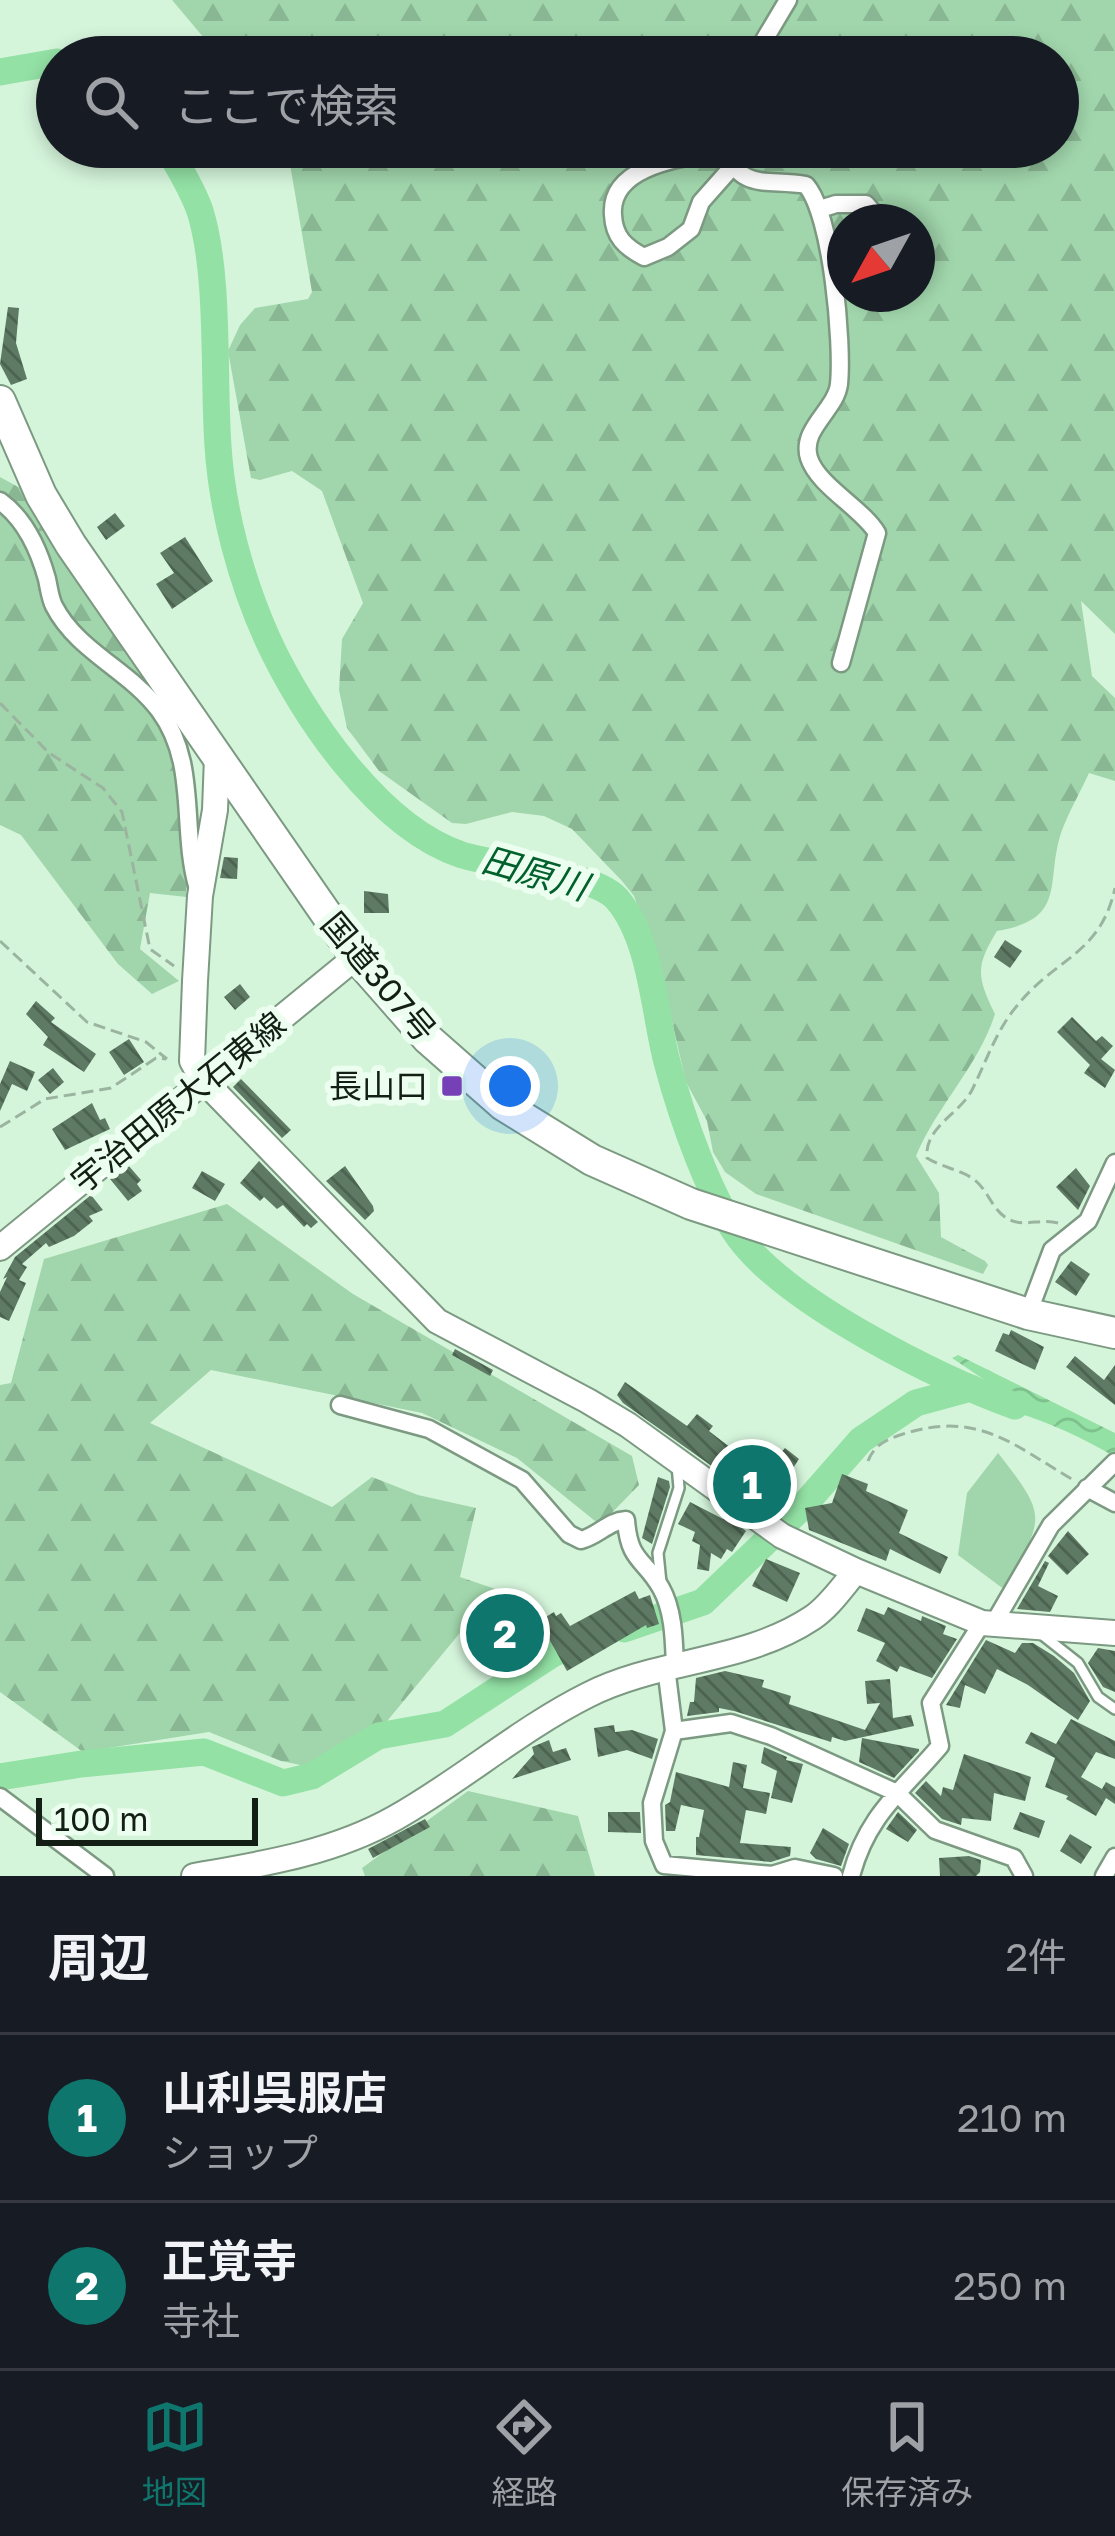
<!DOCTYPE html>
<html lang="ja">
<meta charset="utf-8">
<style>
body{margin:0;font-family:"Golos Text","Noto Sans JP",sans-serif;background:#20242c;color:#f1f3f6}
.compass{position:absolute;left:827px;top:204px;width:108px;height:108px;border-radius:50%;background:#171b24;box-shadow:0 6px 18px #0003;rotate:230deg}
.scale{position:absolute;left:36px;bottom:30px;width:222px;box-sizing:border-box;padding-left:12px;border:6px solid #131e15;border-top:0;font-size:33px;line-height:42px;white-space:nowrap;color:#131e15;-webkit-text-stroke:9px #ebfeef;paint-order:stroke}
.you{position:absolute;left:510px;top:1086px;width:42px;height:42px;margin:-30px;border:9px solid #fff;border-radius:50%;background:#1a73e8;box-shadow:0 0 0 18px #1a73e833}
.badge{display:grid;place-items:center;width:78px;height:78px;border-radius:50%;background:#0f766e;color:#fff;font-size:39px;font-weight:700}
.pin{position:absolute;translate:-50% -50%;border:6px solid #fff;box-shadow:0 3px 12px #0006}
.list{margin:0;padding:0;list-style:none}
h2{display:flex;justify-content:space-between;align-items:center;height:156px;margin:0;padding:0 48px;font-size:51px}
h2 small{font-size:39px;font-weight:400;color:#9ea1a6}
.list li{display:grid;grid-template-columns:78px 1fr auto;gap:36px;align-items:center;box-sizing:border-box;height:168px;padding:0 48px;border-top:3px solid #363941}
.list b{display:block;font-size:45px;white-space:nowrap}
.list p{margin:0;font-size:39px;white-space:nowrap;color:#9ea1a6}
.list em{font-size:39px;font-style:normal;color:#9ea1a6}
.icon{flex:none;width:66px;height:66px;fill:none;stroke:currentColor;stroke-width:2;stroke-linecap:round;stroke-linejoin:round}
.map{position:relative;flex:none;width:1115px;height:1876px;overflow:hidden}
.search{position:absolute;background:#171b24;box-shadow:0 6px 18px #0003;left:36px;right:36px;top:36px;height:132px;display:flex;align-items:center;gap:30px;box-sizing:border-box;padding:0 42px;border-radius:66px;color:#9ea1a6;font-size:45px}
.sheet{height:492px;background:#171b24}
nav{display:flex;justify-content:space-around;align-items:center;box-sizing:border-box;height:168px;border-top:3px solid #363941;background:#171b24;font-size:33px;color:#9ea1a6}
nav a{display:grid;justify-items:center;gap:6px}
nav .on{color:#0f766e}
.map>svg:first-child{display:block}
.forest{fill:url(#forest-firs);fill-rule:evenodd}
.park{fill:#a1d6ac}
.water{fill:url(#water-waves)}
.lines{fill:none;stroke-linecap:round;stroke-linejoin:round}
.river{stroke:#93e1a5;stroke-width:27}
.building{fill:url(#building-back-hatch)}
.lane-casing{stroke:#7c9981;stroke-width:14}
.street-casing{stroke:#7c9981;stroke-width:21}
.secondary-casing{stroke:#7c9981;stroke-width:28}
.highway-casing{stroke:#7c9981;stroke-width:34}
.path{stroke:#9bb4a0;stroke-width:3;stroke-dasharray:12 6;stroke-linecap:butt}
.lane{stroke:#fff;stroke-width:9}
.street{stroke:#fff;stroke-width:16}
.secondary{stroke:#fff;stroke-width:24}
.highway{stroke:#fff;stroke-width:30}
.poi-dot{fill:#7640b7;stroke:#ebfeef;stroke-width:4.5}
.labels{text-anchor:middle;stroke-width:12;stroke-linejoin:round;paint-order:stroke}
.street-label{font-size:33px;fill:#131e15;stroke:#ebfeef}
.poi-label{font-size:33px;fill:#131e15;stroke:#ebfeef;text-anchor:end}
.water-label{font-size:36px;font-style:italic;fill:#01602b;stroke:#ebfeef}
</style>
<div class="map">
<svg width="1115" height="1876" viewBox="0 0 1115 1876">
<defs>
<pattern id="forest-firs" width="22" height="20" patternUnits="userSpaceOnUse" patternTransform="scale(3)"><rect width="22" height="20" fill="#a1d6ac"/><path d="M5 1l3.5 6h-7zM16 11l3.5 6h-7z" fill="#8ab793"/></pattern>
<pattern id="water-waves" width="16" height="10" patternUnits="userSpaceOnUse" patternTransform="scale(3)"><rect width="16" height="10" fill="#93e1a5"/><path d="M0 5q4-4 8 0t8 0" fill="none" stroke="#7ec18d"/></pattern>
<pattern id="building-back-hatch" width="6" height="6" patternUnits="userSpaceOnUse" patternTransform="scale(3)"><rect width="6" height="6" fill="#5e7a64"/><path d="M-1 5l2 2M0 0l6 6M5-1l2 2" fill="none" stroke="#4c6351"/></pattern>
</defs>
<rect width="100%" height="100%" fill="#d5f5db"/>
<path class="forest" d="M172 0H1115V634L1081 601 1092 676 1115 698V781L1089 773C1080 793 1068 813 1061 833 1045 883 1068 919 997 931 975 967 977 977 995 1014 979 1065 937 1106 916 1156L939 1193 941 1237 985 1261 988 1265 983 1274 756 1194 725 1172 713 1152 707 1121 686 1082 658 961 634 896 622 881 572 829 544 816 512 812 466 824 452 823 379 771 347 728 339 690 342 639 363 603 322 491 292 471 260 480 251 478 228 351 240 325 255 308 308 299 312 292 287 147H1058V57H220ZM845 222H917V294H845Z
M0 477 31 494 143 675 193 775 186 897 150 893 140 949 179 981 152 994 118 964 21 835 0 825Z
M227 1204 353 1294 632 1456 639 1485 600 1525 517 1458 422 1413 211 1370 150 1423 332 1507 372 1477 418 1495 476 1508 460 1577 537 1603 527 1631 493 1646 464 1628 383 1726 310 1767 281 1761 209 1732 83 1752 0 1692V1385L11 1383 44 1259Z
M468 1791 578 1816 595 1876H365L362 1868Z"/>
<path class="park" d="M998 1453C1051 1520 1042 1517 1005 1590L958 1555 967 1493Z"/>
<path class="water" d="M958 1355 1115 1433V1457C1065 1427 1018 1410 961 1399L989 1389V1383L952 1358Z"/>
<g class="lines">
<path class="river" d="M0 72 57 62
M167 147C179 168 192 188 200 211 220 275 213 377 218 446 222 510 241 580 267 638 302 715 379 828 462 855 500 867 593 872 617 899 652 940 654 1013 667 1062 681 1115 711 1204 745 1245 798 1308 938 1378 1015 1406
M624 1629 703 1602 804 1505 861 1440 916 1403 971 1388
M0 1777 81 1764 204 1752 283 1783 312 1776 378 1736 445 1724 554 1653 587 1642"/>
</g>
<path class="building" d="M8 307 19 308 16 343 27 379 11 385 0 364Z
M115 513 125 526 106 540 97 527Z
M185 537 213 581 172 609 156 584 174 573 160 553Z
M224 857 238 858 237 879 220 878Z
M364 891 388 894 389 913H364Z
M1005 940 1022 951 1010 968 994 957Z
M240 984 250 997 235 1010 224 997Z
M36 1001 55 1018 51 1022 96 1054 84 1072 43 1045 48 1037 26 1014Z
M1072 1017 1096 1041 1102 1036 1113 1046 1101 1059 1115 1070 1105 1088 1084 1073 1090 1065 1057 1032Z
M129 1039 144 1062 124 1075 109 1052Z
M10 1061 35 1072 27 1091 12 1084 0 1111V1084Z
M53 1068 64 1082 50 1094 38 1080Z
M241 1079 291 1130 282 1138 233 1087Z
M92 1103 100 1120 105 1118 110 1129 65 1150 52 1129Z
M259 1161 318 1222 311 1228 307 1224 304 1227 283 1205 277 1209 264 1197 260 1201 240 1183Z
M128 1165 141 1180 137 1184 142 1191 128 1201 110 1179Z
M345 1166 373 1206 374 1211 365 1220 326 1181Z
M1076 1168 1090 1186 1078 1210 1056 1187Z
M202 1171 225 1184 215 1201 192 1188Z
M91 1195 103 1210 89 1216 93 1221 74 1236 49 1247 46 1243 22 1264 27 1267 19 1280 26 1283 9 1321 0 1317V1292L7 1277 3 1279 15 1257Z
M1071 1261 1090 1274 1076 1296 1055 1282Z
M1011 1330 1044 1347 1035 1370 995 1351 1003 1333 1009 1335Z
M455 1349 493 1370 490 1376 452 1355Z
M1075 1356 1104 1380 1115 1365V1405L1066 1367Z
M625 1382 687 1426 697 1414 713 1426 709 1431 749 1462 756 1453 770 1465 785 1448 799 1459 768 1506 623 1403 617 1395Z
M842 1474 868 1484 866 1491 908 1510 899 1533 948 1557 940 1574 890 1549 886 1561 809 1530 805 1508 832 1503Z
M658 1477 669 1481 670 1487 652 1544 642 1538Z
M690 1502 723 1519 725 1516 746 1531 732 1552 727 1549 721 1559 711 1553 709 1571 697 1569 700 1545 692 1541 695 1532 678 1524Z
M1068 1531 1089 1554 1067 1575 1048 1556Z
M766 1559 800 1573 787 1602 752 1586Z
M1045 1561 1049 1563 1038 1586 1058 1596 1050 1612 1017 1609Z
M635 1591 639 1599 650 1595 659 1624 647 1628 646 1625 567 1671 539 1621 554 1612 556 1616 561 1613 570 1626Z
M888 1607 921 1621 922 1616 946 1626 943 1634 957 1639 932 1678 900 1666 897 1672 876 1661 885 1643 857 1631 866 1608 884 1615Z
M986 1640 1015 1653 1022 1643H1033L1054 1656 1074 1673 1090 1701 1078 1720 1028 1685 997 1669 985 1694 965 1685 960 1708 946 1705Z
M1098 1648 1115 1651V1692L1103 1687 1088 1663Z
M725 1671 764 1680 762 1687 791 1696 789 1704 865 1730 880 1703 867 1704 865 1681 890 1679 893 1718 911 1715 914 1726 845 1741 832 1737 831 1742 734 1711 719 1708V1712L687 1716 690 1702H694L696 1678Z
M1071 1719 1115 1741V1759L1096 1752 1081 1777 1102 1789 1106 1782 1115 1787V1804L1106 1798 1096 1816 1066 1799 1068 1796 1045 1787 1055 1758 1025 1743 1031 1732 1056 1744Z
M614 1725 615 1732 632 1730 658 1739 652 1759 627 1750 598 1757 594 1728Z
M862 1738 919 1749V1751L894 1778 859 1762Z
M549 1740 553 1752 566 1748 571 1760 512 1779 534 1754 532 1747Z
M764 1747 787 1757 786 1760 803 1764 792 1803 771 1798 777 1771 761 1763Z
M964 1754 1031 1777 1025 1801 994 1793 991 1821 962 1818 961 1825 942 1819 915 1793 926 1781 941 1796 943 1787 953 1790Z
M733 1762 747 1765 743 1788 770 1793 766 1814 746 1810 740 1843 791 1847 790 1856 771 1862 696 1855V1837H699L704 1810 681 1805 675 1831H666L665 1805 670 1802 676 1772 729 1787Z
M608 1812H640L641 1833 608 1832Z
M898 1812 917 1830 908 1842 886 1829Z
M1020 1812 1045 1821 1039 1838 1013 1829Z
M425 1819 430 1827 373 1858 368 1849Z
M823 1828 849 1844 841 1866 816 1859 810 1853Z
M1070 1834 1092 1847 1081 1864 1060 1851Z
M969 1856 981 1860 980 1872 976 1876H940L939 1858Z"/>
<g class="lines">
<defs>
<path id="lane" d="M661 1583 658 1553 679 1488 677 1465
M1040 1633 1078 1663 1098 1697 1115 1709"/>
<path id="street" d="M754 57 788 0
M724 147C741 193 767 178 806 185 832 215 843 343 839 384 836 410 800 429 809 458 818 486 862 508 877 533L841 663
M725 150C689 157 609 163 613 215 614 237 625 247 644 257L668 247 691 229 701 202 732 167
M820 209 836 204H866L878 218
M0 501C25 519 39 550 47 579 49 588 50 598 54 606 77 651 129 670 159 710 199 764 180 829 198 889
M1028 1314 1052 1250 1088 1221 1115 1163
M340 1405 429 1429 522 1480 569 1534 581 1540C598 1536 608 1521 626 1520 629 1562 644 1558 661 1588 674 1611 674 1642 675 1667L667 1675 674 1731 652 1803 654 1841 664 1865 772 1875 795 1868 834 1876
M1087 1488 1115 1503
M994 1623 1051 1525 1115 1462
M674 1731 731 1723 771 1736 897 1793 935 1830 1014 1858 1024 1876
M0 1797 105 1876
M851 1876C867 1815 902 1791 940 1746L931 1703 982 1623
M1104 1876 1115 1857"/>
<path id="secondary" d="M217 757 215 810 200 896 195 981 192 1061 202 1079 437 1321 588 1401 628 1425 782 1536 856 1571
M0 1248 356 957
M194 1876C263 1864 333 1853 395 1818 461 1781 520 1729 588 1695 659 1659 744 1663 812 1618 829 1607 843 1586 856 1571L982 1623 1115 1633"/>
<path id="highway" d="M0 401 41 495 71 545 356 957 428 1039 503 1105 592 1160 691 1204 1028 1314 1115 1333"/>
</defs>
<use href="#lane" class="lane-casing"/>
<use href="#street" class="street-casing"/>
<use href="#secondary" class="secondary-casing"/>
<use href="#highway" class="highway-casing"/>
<path class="path" d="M0 703 49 753 103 788 122 812 150 949 174 966
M0 941 87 1022 146 1042 167 1059
M0 1127 45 1099 111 1088 156 1058 166 1059
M1058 1223C1042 1218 1025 1227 1010 1220 991 1211 989 1189 972 1178 958 1169 941 1167 927 1158 924 1127 960 1114 972 1090 986 1062 996 1031 1016 1007 1055 957 1100 956 1115 888
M868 1461C874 1445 887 1439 903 1434 979 1410 1013 1445 1075 1481"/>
<use href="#lane" class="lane"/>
<use href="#street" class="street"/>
<use href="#secondary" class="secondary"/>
<use href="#highway" class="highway"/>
</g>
<rect class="poi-dot" x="440" y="1074" width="24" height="24" rx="6"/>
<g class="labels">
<g class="street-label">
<text transform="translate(379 977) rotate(50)" y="12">国道307号</text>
<text transform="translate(178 1102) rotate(-39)" y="12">宇治田原大石東線</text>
</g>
<g class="poi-label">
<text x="428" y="1098">長山口</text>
</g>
<g class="water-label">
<text transform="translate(535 873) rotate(16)" y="13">田原川</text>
</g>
</g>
</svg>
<svg class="compass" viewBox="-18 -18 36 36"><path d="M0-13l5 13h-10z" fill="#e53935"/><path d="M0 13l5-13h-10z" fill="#9ea1a6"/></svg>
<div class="scale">100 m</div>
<div class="you"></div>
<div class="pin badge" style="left:752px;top:1484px">1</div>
<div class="pin badge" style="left:505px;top:1633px">2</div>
<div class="search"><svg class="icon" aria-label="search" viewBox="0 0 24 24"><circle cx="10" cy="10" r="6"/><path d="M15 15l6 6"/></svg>ここで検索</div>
</div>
<section class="sheet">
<h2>周辺<small>2件</small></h2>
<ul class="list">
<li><span class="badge">1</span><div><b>山利呉服店</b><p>ショップ</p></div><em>210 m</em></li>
<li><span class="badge">2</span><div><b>正覚寺</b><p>寺社</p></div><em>250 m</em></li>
</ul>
</section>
<nav>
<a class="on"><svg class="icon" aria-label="map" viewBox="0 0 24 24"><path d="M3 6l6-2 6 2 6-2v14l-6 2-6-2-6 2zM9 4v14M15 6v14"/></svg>地図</a>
<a><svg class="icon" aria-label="directions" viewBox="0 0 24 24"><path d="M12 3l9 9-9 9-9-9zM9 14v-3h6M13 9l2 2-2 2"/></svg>経路</a>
<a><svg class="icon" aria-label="saved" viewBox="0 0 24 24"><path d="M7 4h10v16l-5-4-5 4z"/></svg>保存済み</a>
</nav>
